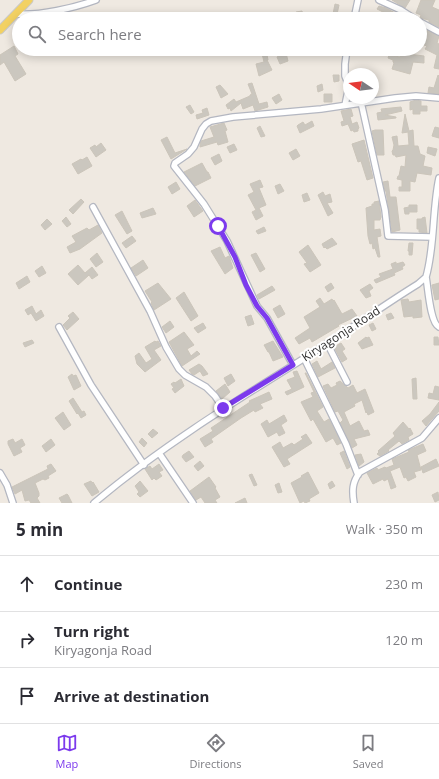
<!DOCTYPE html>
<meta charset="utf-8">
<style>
body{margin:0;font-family:"Open Sans",sans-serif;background:#f7f7f7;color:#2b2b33}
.compass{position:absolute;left:343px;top:68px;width:36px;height:36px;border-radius:50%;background:#fff;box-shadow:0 2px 10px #0003;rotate:283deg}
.stop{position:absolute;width:12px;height:12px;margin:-9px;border:3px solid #7c3aed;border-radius:50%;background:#fff}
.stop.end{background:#7c3aed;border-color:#fff;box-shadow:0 1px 4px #0008}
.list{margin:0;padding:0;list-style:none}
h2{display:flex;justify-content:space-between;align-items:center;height:52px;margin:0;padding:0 16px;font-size:17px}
h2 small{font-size:13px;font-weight:400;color:#7c7c81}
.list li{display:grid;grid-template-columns:26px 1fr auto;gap:12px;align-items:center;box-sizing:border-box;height:56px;padding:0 16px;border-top:1px solid #e1e1e2}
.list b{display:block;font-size:15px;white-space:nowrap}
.list p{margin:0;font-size:13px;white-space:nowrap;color:#7c7c81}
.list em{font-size:13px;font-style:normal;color:#7c7c81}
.icon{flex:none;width:22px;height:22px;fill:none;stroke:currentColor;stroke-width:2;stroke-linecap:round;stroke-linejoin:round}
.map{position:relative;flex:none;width:439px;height:503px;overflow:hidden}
.search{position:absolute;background:#fff;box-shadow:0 2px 10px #0003;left:12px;right:12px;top:12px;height:44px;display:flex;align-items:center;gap:10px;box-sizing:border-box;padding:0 14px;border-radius:22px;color:#7c7c81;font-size:15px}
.sheet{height:220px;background:#fff}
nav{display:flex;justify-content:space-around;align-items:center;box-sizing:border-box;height:56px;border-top:1px solid #e1e1e2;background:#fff;font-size:11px;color:#7c7c81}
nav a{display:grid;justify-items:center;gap:2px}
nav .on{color:#7c3aed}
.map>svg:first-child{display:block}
.building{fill:#cbc7bf;stroke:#cbc5ba}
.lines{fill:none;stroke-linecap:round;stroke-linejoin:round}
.minor-casing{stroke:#b4b7c1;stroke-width:8}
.major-casing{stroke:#c9c9c9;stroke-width:9}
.minor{stroke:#fff;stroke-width:5.5}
.major{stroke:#f2d163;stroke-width:7}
.route{stroke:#7c3aed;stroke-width:5}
.labels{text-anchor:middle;stroke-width:4;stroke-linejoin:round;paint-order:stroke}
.street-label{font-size:12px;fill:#2e2e2e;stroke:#fff}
</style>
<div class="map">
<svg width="439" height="503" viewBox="0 0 439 503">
<rect width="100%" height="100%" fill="#efe9e1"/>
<path class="building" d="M392 0H410L405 8Z
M421 0H435L432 7 439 10V27L429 22V20L420 18 421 15 416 13Z
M335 4 339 5 336 19H332Z
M379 6 386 8 406 19H391L383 15 385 13 377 9Z
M302 11 304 19H296V12Z
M82 12 89 19H79L77 17Z
M426 30 439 36 437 43 439 44V69L434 68 437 55 425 49 427 46 421 44Z
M14 46 18 54 15 56 26 74 15 81 4 62 0 65V55Z
M261 49H266L268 60H267L272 70 259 76 256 64 264 62Z
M280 49H283L285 53H286L288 61 280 64 277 57 279 56 276 51Z
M402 49H410L408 54 424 56V63L413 62 410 74 392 69 394 63 393 62V60L388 58 389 55 400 57Z
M333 75H339V81L334 82Z
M438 75 439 76V94L428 93 429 87 434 88Z
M252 83 259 104 267 102 268 107 255 111 253 105 243 109 241 103 231 111 230 108 228 109 226 105 234 99 236 102 250 96V95L252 94 248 84Z
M322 84 323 90 318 92 317 86Z
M220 85 228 94 221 98 216 87Z
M279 94 282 100 276 104 272 98Z
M324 94H332V102H324Z
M416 100 421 101V106H427V111H420V114H413V109L410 110V102Z
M190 105 194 112 191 114 186 107Z
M401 107 402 111 385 115 396 117V118L378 120 377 113 382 112 381 109Z
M207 108 209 115 197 119 196 115 203 113 202 110Z
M351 109 353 116 350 117 352 124 357 122 359 128 358 129V131L354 132 353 130 351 131 348 124 342 126 341 122 344 121 341 111Z
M405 114 409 131 413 130 414 146H418L420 154 425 156 423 166 432 168 431 175 417 173 415 182 410 181V191H399V187H402V180L397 179 398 176H399L401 166 405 167 406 155 396 157 395 155H393L392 151 393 150 394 145 392 137 397 136 398 146 409 145 408 132 402 133Z
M312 121 314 126 300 133 297 126 298 125 303 122 305 125Z
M224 123 227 130 225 131 228 142 218 145 217 142 200 147V145L201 141 214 137 210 127Z
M260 126 265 136 261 137 257 128Z
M435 127 439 128V138L432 136Z
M375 130H383L384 155H377L372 131Z
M167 137 175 153 187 149 171 159 161 140Z
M364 140 373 178 367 180 361 161 358 162 352 144Z
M101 143 106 150 96 157 90 148 95 145 96 147Z
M234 144 237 150 230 153 227 147Z
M428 147 437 149 435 156 427 153Z
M296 149 300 156 293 160 289 153Z
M219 154 222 161 215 165 211 158Z
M87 157 92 166 78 174 72 164 81 159 82 160Z
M202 163 207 172H208L211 178 195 186 184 172Z
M260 180 263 187 259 188 266 205 259 208 263 216 256 220 252 212 256 210 248 195 254 192 250 184Z
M388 181 390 197H396L400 230 392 232 386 191H385L383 182Z
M176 182 180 189 172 194 168 187Z
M280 184 284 191 278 194 275 186Z
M323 192 325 196 330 194 332 202 327 203 333 213 328 216 318 195Z
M307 193 310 200 304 202 302 195Z
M81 199 84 202 73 214 69 210Z
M195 200 203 211 194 217 187 206Z
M379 201 381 217 380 220H374V230L380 229 381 236 377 237 380 257H378L375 248 373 249 372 243 370 244 368 236 366 208 372 206V204H374V202Z
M409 205H417V212H409V214H405L404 208 409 207Z
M153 208 156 214 142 218 140 213Z
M122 211 132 231 127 234 115 215Z
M66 217 71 224 67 227 62 221Z
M425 217 427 233 419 232V229H417V219H422V218Z
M47 219 52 224 45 230 41 225Z
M98 225 102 233 80 249 70 253 67 247 76 242 72 236 87 228 89 230Z
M264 227 266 231 258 234 256 231Z
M132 236 136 241 126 248 122 243Z
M332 238 337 244 327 249 325 247 324 248 322 244Z
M409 243H413L412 255H409V251H408Z
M308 245 321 265 310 272 304 264 307 263 299 252Z
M220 247 225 258 229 256 233 268 225 274 211 251Z
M97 253 103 262 96 267 90 259Z
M256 253 265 269 260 272 251 255Z
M143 260 148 268 136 276 131 268Z
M396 262V264L403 262 405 265 402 267 403 269 394 273 395 275 376 283 374 280 381 277 379 274 393 269 391 264Z
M78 265 85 273 92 267 98 275 92 279 89 275 78 285 68 274Z
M42 266 46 273 39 277 35 271Z
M27 276 30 282 19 289 16 283Z
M158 283 171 299 154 310 151 303 152 302 145 291Z
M331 283 334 288 328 292 325 287Z
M439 283V299L435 300 432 285Z
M370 284 373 288 369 291 371 296 366 298 360 290Z
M272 286 275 290 259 299 257 295Z
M184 292 198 316 191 321 176 298Z
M320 298 324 304 332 299 333 301 334 300 342 314 352 309 357 316 338 325 339 326 312 342 310 338 299 344 295 338 310 328 304 317 320 307 316 301Z
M408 299 409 302 421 300 422 317 413 318V316L404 317 401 300Z
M280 305 285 314 278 318 273 309Z
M32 306 36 314 41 310 44 316 36 321 31 313 28 315 25 310Z
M73 312 79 319 67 330 63 325 70 318 68 316Z
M391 313 394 318 388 320 386 315Z
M251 315 254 324 248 326 245 317Z
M170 321 174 327 166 333 162 327Z
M203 323 206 328 198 333 194 328Z
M373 323 376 329 372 331 369 325Z
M184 332 194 345 187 349 191 356 197 351 200 354 182 366 169 342Z
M366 337 367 338 369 337 373 345 362 349 358 343Z
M434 337H438L439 345H434Z
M32 340 34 343 25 347 23 343Z
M155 341 156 342 158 341 161 346 154 350 161 360 145 372 137 364 135 356 139 353 146 363 152 359 145 347Z
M273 341 283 357 273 361 269 352H268L264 345Z
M341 343 345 349 342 351 347 359 342 362 334 347Z
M317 361 321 369 332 362 335 368 318 377 312 364Z
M199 364 202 366 208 374 203 376 200 371 194 375 192 374 189 370Z
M297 371 304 387 287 395 285 392 292 389 287 380 295 377 293 372Z
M305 373H306L323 407 317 411 324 422 329 419 341 443 337 445 333 438 326 442 313 419 311 421 301 402 313 397 311 393 314 392Z
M72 374 73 376 76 375 81 386 74 390 68 377Z
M231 374 235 381 228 386 224 378Z
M416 378 417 399H413L412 379Z
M181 379 184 386 175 393 172 389 174 388 171 384 174 382 175 383Z
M340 381 348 388 353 385 357 393 365 389 374 412 368 415 367 412 366 413 362 400 354 404 355 406 344 412 350 426 359 421 364 431 368 430 370 435 354 439 357 445 352 448 340 423 343 420 338 411 335 412 323 386 328 384 331 388 337 385 336 383Z
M225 384 230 392 222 399 216 391Z
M435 386 439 387V400L428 398 429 393 433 394Z
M269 392 272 399 260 404 263 408 255 412 254 410 241 418 211 439 213 442 205 447 200 439 213 431 211 428 250 402 249 401Z
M73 398 82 412 84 411 86 415 81 418 78 413 77 414 69 401Z
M439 402V411L426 426 422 421 430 414Z
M63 412 71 425 64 430 55 418Z
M284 415 287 421 281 425 285 433 279 436 277 432 268 437 261 424 267 420 269 424Z
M403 422 409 429 410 428 413 434 408 437 409 440 402 444 399 441 388 450 389 451 380 456 377 454 379 452 378 451 395 436 393 433Z
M153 429 158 433 152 438 148 434Z
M306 434 312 443 287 459 290 464 284 467 272 447 280 442 283 448 292 443 294 445 303 439 301 437Z
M142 438 147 443 144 447 139 442Z
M13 439 15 443 22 439 25 445 20 448 22 452 14 456 8 444V441Z
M51 439 55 445 46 452 42 446Z
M423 444 426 451 417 455 421 470 414 472 416 477 408 481 406 477 404 478 400 467 390 471 396 487 391 489 388 479 384 481 383 479 373 484 367 473 377 468 378 470 385 467 386 468 394 465 392 459 409 452 408 450 411 449Z
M189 451 194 457 186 462 182 457 183 455Z
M344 451 350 467 347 469 340 453Z
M361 454 364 462 359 466 355 455Z
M436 459 439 466 423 473 421 467Z
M200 461 204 466 198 471 194 466Z
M51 464 56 471 48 476 49 478 45 480 43 479 35 483 39 493V496L37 498 40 503H31L29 500 25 501 22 490 15 494 12 487 48 469 47 466Z
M159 464 163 470 159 472 162 476 156 480 154 478 152 480 145 469 150 466 152 469Z
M308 472 319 493 309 499 310 501 305 503 304 501 300 503 291 483 302 477 301 476Z
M252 474 257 485 254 486 249 475Z
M209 477 216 487 215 488 220 497 215 500 217 503H205L201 497 196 500 190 491Z
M91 481 92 483 93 482 99 492 92 496 84 484Z
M140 481 148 491 140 497 137 494 139 492 135 486Z
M332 481 335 486 330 489 328 484Z
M279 483 282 492 278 493 275 485Z
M438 492 439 500 435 502 432 495Z
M67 494 68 495 72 503H62L59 498Z
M245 498 247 503H235Z"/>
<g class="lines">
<defs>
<path id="minor" d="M379 0 401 10 415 19
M16 14C39 16 74 8 96 0
M354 19 358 0
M420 22 439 32
M361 102 385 210 388 236 432 237
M345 105 349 86 345 76V64L347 49
M93 207 150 311 166 347 179 369 185 375 206 387 215 396 223 408
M426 277C428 287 430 323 439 327
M59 327 91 385 144 465
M327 343 347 382
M304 358 346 444 358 475
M293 365 267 318 257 306 227 241 204 204 174 166 175 163 188 154 194 147 202 129 206 124 211 121 233 117 321 109 395 98 416 96 439 98
M159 453 193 503
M0 473 7 485 13 503
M94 503C164 444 242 397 319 349 352 328 384 305 418 284L426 277C435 246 432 210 439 178
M354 503C352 491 352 482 360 472L422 438 439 418"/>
<path id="major" d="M0 30 29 0"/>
</defs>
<use href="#minor" class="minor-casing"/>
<use href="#major" class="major-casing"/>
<use href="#minor" class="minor"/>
<use href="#major" class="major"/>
</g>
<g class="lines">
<path class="route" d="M218 226 235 257 246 285 257 306 267 318 293 365 223 408"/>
</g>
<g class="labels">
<g class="street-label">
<text transform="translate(341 334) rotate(-33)" y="4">Kiryagonja Road</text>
</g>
</g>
</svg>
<svg class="compass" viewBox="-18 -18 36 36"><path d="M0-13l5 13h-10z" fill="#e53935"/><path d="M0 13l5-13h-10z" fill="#7c7c81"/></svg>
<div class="stop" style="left:218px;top:226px"></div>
<div class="stop end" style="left:223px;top:408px"></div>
<div class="search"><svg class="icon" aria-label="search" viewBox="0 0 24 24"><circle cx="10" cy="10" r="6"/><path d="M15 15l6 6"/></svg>Search here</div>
</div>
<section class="sheet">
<h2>5 min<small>Walk · 350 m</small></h2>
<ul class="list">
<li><svg class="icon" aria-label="ahead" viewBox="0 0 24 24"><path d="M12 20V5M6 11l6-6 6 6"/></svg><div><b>Continue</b></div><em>230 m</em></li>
<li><svg class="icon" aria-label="right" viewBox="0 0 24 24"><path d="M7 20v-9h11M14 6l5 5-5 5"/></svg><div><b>Turn right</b><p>Kiryagonja Road</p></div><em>120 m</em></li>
<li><svg class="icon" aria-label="arrive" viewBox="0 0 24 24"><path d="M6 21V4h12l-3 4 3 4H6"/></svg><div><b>Arrive at destination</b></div></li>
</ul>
</section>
<nav>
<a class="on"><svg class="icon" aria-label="map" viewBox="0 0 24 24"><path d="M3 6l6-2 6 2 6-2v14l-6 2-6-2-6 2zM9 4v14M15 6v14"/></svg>Map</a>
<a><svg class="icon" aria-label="directions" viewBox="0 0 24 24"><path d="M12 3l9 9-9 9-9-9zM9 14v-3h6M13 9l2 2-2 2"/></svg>Directions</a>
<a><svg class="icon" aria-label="saved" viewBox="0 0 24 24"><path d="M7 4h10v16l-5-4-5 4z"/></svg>Saved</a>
</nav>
